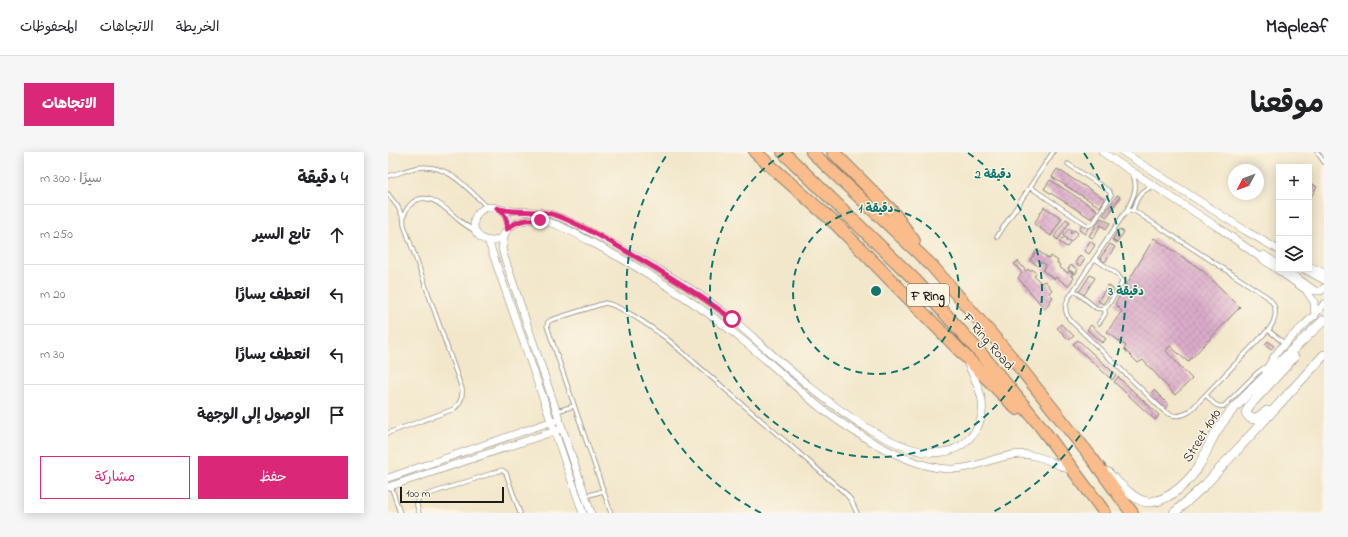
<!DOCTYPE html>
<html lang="ar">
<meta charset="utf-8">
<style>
body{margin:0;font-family:"Indie Flower","Playpen Sans Arabic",sans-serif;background:#f6f6f6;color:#202124;direction:rtl}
.controls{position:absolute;right:12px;top:12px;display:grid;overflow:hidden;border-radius:0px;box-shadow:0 2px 10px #0003}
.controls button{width:36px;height:36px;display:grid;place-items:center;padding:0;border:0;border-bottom:1px solid #e0e0e0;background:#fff;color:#202124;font:20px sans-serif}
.compass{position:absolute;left:840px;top:12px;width:36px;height:36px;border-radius:50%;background:#fff;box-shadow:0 2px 10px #0003;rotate:229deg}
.scale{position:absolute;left:12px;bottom:10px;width:104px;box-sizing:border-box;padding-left:4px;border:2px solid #1c1c1c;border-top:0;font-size:11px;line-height:14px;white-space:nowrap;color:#1c1c1c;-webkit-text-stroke:3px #fcf5e5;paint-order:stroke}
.stop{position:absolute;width:12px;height:12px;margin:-9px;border:3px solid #db2777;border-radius:50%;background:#fff}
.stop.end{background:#db2777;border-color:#fff;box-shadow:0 1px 4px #0008}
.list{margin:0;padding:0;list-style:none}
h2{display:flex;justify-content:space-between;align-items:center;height:52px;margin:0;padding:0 16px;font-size:17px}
h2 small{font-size:13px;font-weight:400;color:#757577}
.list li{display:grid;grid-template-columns:26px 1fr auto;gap:12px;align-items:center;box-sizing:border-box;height:60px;padding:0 16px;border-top:1px solid #e0e0e0}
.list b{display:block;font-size:15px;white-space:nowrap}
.list em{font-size:13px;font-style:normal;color:#757577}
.actions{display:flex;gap:8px;padding:12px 16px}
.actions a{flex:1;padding:9px 0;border:1px solid #db2777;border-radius:0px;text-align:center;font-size:14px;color:#db2777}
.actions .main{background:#db2777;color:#fff}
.icon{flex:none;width:22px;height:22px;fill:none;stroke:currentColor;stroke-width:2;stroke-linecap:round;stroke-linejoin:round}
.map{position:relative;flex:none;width:936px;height:361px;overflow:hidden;direction:ltr;border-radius:0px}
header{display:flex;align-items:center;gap:24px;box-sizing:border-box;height:56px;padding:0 20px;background:#fff;border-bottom:1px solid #e0e0e0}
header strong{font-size:19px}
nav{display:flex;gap:22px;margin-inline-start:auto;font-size:14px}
.intro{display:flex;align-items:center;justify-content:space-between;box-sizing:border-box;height:96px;padding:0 24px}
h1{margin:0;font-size:28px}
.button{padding:10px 18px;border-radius:0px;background:#db2777;color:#fff;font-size:14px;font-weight:700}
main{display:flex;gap:24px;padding:0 24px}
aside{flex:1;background:#fff;border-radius:0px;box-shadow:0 2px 10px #0003}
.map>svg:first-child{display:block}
.building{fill:url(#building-cross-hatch)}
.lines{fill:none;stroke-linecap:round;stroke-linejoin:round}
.service-casing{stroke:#878274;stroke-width:5}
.minor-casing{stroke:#878274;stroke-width:8}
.tertiary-casing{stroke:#878274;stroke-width:10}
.trunk-casing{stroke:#878274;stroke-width:14}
.service{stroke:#fff;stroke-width:3.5}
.minor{stroke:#fff;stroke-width:7}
.tertiary{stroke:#fff;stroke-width:9}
.trunk{stroke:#f9bc8a;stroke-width:12}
.route{stroke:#db2777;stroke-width:5}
.ring{fill:none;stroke:#0f766e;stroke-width:2;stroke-dasharray:7 5}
.labels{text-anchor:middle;stroke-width:3;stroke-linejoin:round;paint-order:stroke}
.shield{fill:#fcf5e5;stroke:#5f5d58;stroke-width:1}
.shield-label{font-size:13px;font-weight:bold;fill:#1c1c1c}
.street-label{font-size:14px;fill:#1c1c1c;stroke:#fcf5e5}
.centre{fill:#0f766e;stroke:#fcf5e5;stroke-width:2}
.ring-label{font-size:12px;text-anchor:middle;font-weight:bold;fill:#0f766e;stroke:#fcf5e5;stroke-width:3;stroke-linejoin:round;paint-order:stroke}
</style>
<header>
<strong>Mapleaf</strong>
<nav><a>الخريطة</a><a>الاتجاهات</a><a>المحفوظات</a></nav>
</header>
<div class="intro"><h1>موقعنا</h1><a class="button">الاتجاهات</a></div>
<main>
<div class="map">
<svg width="936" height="361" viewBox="0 0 936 361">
<defs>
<pattern id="building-cross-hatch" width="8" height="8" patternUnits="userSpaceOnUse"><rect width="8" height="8" fill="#dbacca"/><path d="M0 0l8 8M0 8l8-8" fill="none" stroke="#bb93ad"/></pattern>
</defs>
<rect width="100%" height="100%" fill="#fcf5e5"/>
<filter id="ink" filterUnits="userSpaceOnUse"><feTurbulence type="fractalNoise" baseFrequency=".025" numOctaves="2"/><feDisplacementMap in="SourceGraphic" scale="8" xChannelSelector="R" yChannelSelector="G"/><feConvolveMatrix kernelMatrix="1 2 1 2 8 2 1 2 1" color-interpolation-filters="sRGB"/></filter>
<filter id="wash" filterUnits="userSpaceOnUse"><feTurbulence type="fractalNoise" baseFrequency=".012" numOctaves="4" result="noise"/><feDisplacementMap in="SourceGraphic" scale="16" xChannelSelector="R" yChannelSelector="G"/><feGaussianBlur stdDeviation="0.9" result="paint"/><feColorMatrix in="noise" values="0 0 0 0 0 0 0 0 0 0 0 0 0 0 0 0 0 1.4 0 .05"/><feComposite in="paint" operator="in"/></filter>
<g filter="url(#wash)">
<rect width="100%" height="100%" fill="#f2e7cb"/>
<g id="blocks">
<path class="building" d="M669 17 717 47 712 55 664 25Z
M662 28 709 58 704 67 656 37Z
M924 32 929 35 923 45 921 44V36Z
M729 43 732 45 719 65 715 63Z
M656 55 674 66 663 84 646 72Z
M713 66 722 71 718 77 713 73 705 86 701 84Z
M678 67 682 70 670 88 666 85Z
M694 72 700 76 697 82 691 78Z
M681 76 684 78 682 81 683 82 686 78 690 81 683 90 675 84Z
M731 77 736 80 729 91 724 88Z
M674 86 682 91 679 95 671 90Z
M766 86 814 118 852 155 800 210 782 194 778 199 804 227 787 243 755 208 750 211 736 197 738 194 719 180 734 159 727 152Z
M702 89 707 93 701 102 696 99Z
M722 92 727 95 717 110 712 106Z
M649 98 661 107 663 104 670 109 669 111 672 113 671 115 680 121 681 119 685 122 683 124 686 126 680 134 668 125 667 127 655 119 658 113 653 110 650 114 642 108Z
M692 103 697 107 692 114 687 111Z
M630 109 638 119 640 117 642 119 644 117 648 122 646 124 653 131 657 129 664 138 661 141 665 145 657 157 630 126 634 121 626 112Z
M683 113 690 118 687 122 680 117Z
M702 123 707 126 696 143 691 140Z
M720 133 725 137 715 152 710 149Z
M673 172 686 184 681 188 669 176Z
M703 173 718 187 714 191 699 178Z
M690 188 728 223 724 228 685 192Z
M880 189 886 194 883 197 877 192Z
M730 225 771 263 767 268 726 230Z
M766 238 781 253 776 257 761 243Z"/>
</g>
</g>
<g filter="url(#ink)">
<use href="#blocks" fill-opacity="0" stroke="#878274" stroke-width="1"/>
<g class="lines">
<defs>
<path id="service" d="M929 0 936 10
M0 24C9 22 18 18 27 16 58 9 79 36 99 55
M642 35 700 74 705 72 723 43 721 39 680 12
M0 42 10 55 15 66
M745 58 878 144C889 152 890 164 882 176L801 260C792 265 785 265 776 259L683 169C677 162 676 155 680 147L736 62 740 59Z
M745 58C749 46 753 38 766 34
M738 60C744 47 751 37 745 23
M609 85 665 0
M686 138 708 156 714 157 720 153 732 135 734 129 729 122 707 107
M711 171 717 162V155
M880 178 896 191
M818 243C823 248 827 256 836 254L869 221 880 213
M169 259 186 254
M0 281 66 257C73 251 75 245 74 237L16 73C15 66 16 59 22 53 39 35 59 58 72 69 77 73 82 76 87 79
M3 334 12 361
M198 344 215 339
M31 361C29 354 27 351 32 345L114 318 118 321 132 361
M223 361 159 174 160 170 163 168 217 151C233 153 264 176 278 186L456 340 463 348 469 361"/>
<path id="minor" d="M714 0 831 76 918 138 926 150 927 164
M735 0 858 79 891 98
M86 72a17 17 0 1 1 34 0a17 17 0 1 1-34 0Z
M109 56C127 62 145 57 163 62 178 66 192 75 206 82 228 93 249 104 270 117 296 132 321 148 344 167 386 201 540 361 589 276 602 253 589 232 579 210
M119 77C147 53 188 82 214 96 266 124 313 153 358 191 384 212 408 236 434 257 466 281 521 316 562 317 582 318 599 308 619 304 643 298 662 309 684 319
M117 80 114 96 116 104 203 361
M100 88 195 361
M876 103 891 113
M921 114 936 121
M897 117 927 139H933L936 136
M916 117 936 128
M877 223C887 192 917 177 936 152
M0 326 168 268
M0 335 170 278"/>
<path id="tertiary" d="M879 259 867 267 862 266 858 261 861 254 906 205
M719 320C729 329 748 352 763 350 783 348 804 327 813 310 819 299 823 287 830 277 835 269 841 262 847 255 875 225 906 197 936 168
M786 361 817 333 838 310 936 203"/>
<path id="trunk" d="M367 0 450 74 629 257
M395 0 527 128 595 204 650 271 717 361
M424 0 544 114 625 207 703 305 744 361
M445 0 504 59 526 89"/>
</defs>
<use href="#service" class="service-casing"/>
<use href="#minor" class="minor-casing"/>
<use href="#tertiary" class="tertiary-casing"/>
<use href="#trunk" class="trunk-casing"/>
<use href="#service" class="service"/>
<use href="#minor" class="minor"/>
<use href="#tertiary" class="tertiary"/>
<use href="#trunk" class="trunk"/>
</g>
</g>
<g class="lines" filter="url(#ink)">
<path class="route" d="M152 68C139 67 129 68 119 77 120 68 117 61 109 56 129 63 150 56 170 64 193 73 216 86 238 99 275 120 310 141 344 167"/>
</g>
<g class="ring">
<circle cx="488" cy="139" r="83"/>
<path d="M580 1A166 166 0 1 1 396 1"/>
<path d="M373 361A250 250 0 0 1 280 1M696 1A250 250 0 0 1 603 361"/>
</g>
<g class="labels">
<rect class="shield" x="519" y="132" width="42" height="22" rx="3"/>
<g class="shield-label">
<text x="540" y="148">F Ring</text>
</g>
<g class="street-label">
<text transform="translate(601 189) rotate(49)" y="5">F Ring Road</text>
<text transform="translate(813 283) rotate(-58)" y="5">Street 1010</text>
</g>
</g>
<circle cx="488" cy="139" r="6" class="centre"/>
<g class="ring-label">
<text x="605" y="26">2 دقيقة</text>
<text x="488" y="60">1 دقيقة</text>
<text x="738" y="143">3 دقيقة</text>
</g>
</svg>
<div class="controls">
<button>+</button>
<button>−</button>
<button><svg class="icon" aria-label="layers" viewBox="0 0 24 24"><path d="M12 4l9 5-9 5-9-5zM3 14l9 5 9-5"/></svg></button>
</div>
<svg class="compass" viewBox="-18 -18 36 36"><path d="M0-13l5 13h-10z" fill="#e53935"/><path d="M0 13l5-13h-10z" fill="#757577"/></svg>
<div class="scale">100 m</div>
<div class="stop" style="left:344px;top:167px"></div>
<div class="stop end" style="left:152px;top:68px"></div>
</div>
<aside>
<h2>4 دقيقة<small>سيرًا · 300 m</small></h2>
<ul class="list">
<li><svg class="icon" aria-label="ahead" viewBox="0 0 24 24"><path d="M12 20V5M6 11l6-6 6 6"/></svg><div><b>تابع السير</b></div><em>250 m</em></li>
<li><svg class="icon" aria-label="left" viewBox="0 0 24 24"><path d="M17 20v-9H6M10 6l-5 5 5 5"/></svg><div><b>انعطف يسارًا</b></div><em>20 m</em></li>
<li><svg class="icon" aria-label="left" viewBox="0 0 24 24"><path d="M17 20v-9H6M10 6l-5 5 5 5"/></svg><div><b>انعطف يسارًا</b></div><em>30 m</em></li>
<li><svg class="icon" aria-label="arrive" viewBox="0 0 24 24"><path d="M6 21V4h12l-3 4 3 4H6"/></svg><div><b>الوصول إلى الوجهة</b></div></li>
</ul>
<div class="actions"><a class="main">حفظ</a><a>مشاركة</a></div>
</aside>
</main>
